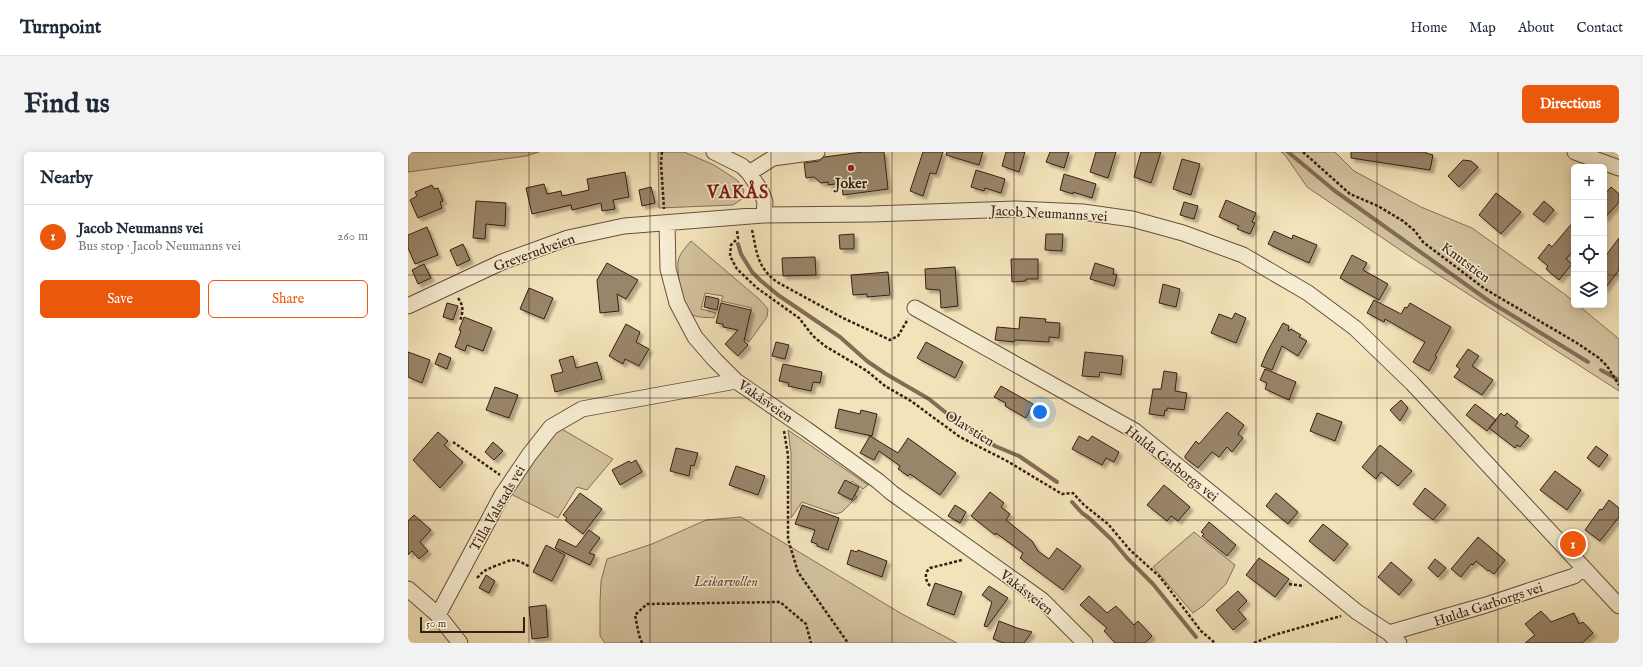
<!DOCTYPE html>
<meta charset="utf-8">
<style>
body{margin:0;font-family:"IM FELL English",serif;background:#f2f2f3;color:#1f2937}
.controls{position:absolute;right:12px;top:12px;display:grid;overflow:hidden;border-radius:6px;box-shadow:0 2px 10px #0003}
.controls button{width:36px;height:36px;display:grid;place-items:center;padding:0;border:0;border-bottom:1px solid #e0e1e3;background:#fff;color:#1f2937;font:20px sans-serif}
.scale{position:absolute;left:12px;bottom:10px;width:105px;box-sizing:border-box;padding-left:4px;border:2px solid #371f13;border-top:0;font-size:11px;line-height:14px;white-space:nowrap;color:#371f13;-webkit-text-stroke:3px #f7edd2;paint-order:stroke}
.you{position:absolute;left:632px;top:260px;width:14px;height:14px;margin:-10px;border:3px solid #fff;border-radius:50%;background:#1a73e8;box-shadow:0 0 0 6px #1a73e833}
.badge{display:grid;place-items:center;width:26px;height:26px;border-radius:50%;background:#ea580c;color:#fff;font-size:13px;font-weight:700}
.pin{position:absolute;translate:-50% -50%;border:2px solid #fff;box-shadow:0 1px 4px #0006}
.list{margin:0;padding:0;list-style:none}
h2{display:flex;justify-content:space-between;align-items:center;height:52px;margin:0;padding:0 16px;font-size:17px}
h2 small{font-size:13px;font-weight:400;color:#747a83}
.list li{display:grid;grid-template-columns:26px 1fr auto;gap:12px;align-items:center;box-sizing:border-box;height:64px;padding:0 16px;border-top:1px solid #e0e1e3}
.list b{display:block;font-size:15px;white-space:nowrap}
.list p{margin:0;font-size:13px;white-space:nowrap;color:#747a83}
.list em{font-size:13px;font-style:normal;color:#747a83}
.actions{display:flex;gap:8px;padding:12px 16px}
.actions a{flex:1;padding:9px 0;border:1px solid #ea580c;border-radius:6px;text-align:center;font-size:14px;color:#ea580c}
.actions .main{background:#ea580c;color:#fff}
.icon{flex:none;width:22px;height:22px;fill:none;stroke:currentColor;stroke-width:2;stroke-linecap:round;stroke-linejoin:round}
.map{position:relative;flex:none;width:1211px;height:491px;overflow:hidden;border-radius:6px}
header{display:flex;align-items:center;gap:24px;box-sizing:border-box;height:56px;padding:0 20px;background:#fff;border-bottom:1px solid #e0e1e3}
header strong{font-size:19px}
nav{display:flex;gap:22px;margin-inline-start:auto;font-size:14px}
.intro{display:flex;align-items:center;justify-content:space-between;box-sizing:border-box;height:96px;padding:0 24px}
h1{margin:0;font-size:28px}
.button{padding:10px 18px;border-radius:6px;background:#ea580c;color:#fff;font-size:14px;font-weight:700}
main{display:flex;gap:24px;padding:0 24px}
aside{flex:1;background:#fff;border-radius:6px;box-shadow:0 2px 10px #0003}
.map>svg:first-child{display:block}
.green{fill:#d3c29e;stroke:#857058}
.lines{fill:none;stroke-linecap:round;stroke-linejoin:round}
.stream{stroke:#816c55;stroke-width:4}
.building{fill:#99856a;stroke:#371f13;filter:url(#shadow)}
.minor-casing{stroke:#66503d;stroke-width:17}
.path{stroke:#371f13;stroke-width:2.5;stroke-dasharray:3 2;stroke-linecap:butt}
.minor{stroke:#f7edd2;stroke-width:15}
.grid{fill:none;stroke:#371f13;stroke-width:1;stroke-opacity:0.55}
.poi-dot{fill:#8f2418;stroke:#f7edd2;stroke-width:1.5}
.labels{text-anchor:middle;stroke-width:3;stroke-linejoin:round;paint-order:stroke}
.poi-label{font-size:14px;font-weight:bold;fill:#371f13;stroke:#f7edd2}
.street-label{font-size:14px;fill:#371f13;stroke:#f7edd2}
.park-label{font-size:14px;font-style:italic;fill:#5e4836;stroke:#f7edd2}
.district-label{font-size:18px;font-weight:bold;letter-spacing:1px;fill:#7a1f14;stroke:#f7edd2}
</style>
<header>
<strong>Turnpoint</strong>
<nav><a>Home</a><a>Map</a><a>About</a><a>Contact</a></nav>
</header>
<div class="intro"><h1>Find us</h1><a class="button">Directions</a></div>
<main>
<aside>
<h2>Nearby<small></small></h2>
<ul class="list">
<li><span class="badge">1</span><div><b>Jacob Neumanns vei</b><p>Bus stop · Jacob Neumanns vei</p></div><em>260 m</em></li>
</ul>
<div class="actions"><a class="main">Save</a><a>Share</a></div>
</aside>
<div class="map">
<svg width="1211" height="491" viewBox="0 0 1211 491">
<defs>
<filter id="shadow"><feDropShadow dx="3.5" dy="3.5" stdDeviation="1" flood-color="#0004"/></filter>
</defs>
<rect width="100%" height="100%" fill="#f3e3ba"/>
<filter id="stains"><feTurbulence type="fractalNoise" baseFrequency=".005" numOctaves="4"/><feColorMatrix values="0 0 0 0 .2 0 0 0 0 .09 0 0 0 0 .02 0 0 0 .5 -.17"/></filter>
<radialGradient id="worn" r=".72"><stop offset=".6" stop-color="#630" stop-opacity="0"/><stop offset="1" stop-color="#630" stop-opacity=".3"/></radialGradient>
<path class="green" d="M0 0H131L118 4 0 20Z
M250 0H276L306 13 329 28 336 38 334 47 325 53 251 56Z
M873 0H927L946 19 1013 55 1064 76 1158 143 1166 150V153H1170L1211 187V239L1004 106 899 35 877 3Z
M283 89 351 147 360 157 359 165 341 190 335 185 344 156 313 149 315 144 297 141 293 157 308 161 306 166C300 165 290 166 285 163 274 157 269 122 270 110 271 102 278 95 283 89Z
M152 276 205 307 179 338 169 335 150 366 103 342 145 281Z
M380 278 460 333 455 337 444 329 439 337 449 345 434 360 428 362 394 350 383 366V301Z
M333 365 494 462 549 491H197L192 484V450L193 429 199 407 244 392 298 368Z
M786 380 827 413 818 432 795 454 785 461 745 415Z"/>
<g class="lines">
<path class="stream" d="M880 0 927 39 1081 149 1180 210
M330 92 333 102 344 120 352 128 370 143 432 185 459 209 478 222 521 247 542 264 587 294 611 304 649 330
M1193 218 1211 228
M664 350 674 361 681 366 704 388 719 406 745 432 788 485"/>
</g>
<path class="building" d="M455 0H476L480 37 435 43 434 31 420 33V30L413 31 406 25 398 26 396 11 411 9 416 5Z
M515 0H535L528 22 522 21 515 44 502 39Z
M539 0H575L571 13 538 3Z
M598 0H617L611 20 594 14Z
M642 0H661L656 16 638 10Z
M688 0H708L700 26 682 20Z
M733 0H753L743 31 726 25Z
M943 0H1018V1L1025 3 1022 18 943 6Z
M774 7 792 12 783 43 765 37Z
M1055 8 1063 9 1070 15 1051 35 1040 24Z
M568 18 597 27 593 41 577 36 576 39 563 35Z
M217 20 221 45 205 48 207 57 194 59 193 51 164 58 163 53 124 62 118 36 136 32 139 42 153 39 154 44 181 38 179 27Z
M656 22 688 32 684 46 665 40V42L652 38Z
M24 33 26 37 30 36 35 49 32 50 34 56 10 66 2 48 9 44 7 40Z
M243 35 247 51 234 54 231 38Z
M1203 35 1211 42V50L1196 67V43Z
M1088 41 1113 60 1093 82 1071 63Z
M818 48 848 61 844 70 847 71 842 82 829 77 831 74 811 65Z
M68 49 98 51 97 74 78 72 77 87 65 86Z
M1136 49 1146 58 1136 70 1125 62Z
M776 50 790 54 786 67 772 63Z
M1166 69V98L1158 107 1164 112 1151 128 1138 117 1140 114 1130 106 1141 92 1144 95Z
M19 75 30 103 7 112 0 96V83Z
M866 79 884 87 885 83 909 93 901 111 860 92Z
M446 82V97H432L431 83Z
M638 82H655L654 99 637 98Z
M1211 86V118L1196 138V106Z
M55 92 62 108 49 114 42 98Z
M944 103 959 111 955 118 980 132 971 148 932 126Z
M407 105 408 123 375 124 374 106Z
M603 107H630V127H618V129L604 130Z
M199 111 230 128 218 147 209 142 211 159 192 161 189 128Z
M687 111 706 117 705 122 709 123 706 134 682 127Z
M16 112 23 126 10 132 4 118Z
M547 115 550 154 533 156 532 138 518 137 517 117Z
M480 120 482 143 459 145V142L445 143 443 123Z
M755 132 772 137 768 155 751 151Z
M121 136 145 146 136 167 112 157Z
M298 144 311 147 309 158 296 155Z
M966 148 993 162 997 155 999 156 1002 151 1043 175 1027 204 1029 205 1021 219 1005 210 1017 190 977 167 976 170 959 161Z
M39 151 50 154 45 168 35 165Z
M313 151 343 158 336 189 340 193 330 204 317 192 330 178 315 175V172L308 171Z
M827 161 838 166 828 191 803 181 811 162 824 167Z
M56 165 84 176 75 199 59 193 57 199 47 195 53 179 51 178Z
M612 165 638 167 637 170 652 171 651 186 641 185V190L607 188 606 190 587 188 589 175 611 177Z
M875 171 881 174 880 178 881 179 883 177 893 183 891 185 899 189 890 204 874 194 864 218 853 214 859 200Z
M218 172 232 180 228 190 241 197 231 214 217 207 215 212 201 204Z
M368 190 381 193 377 207 364 204Z
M518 190 555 210 547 226 509 206Z
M1060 197 1071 204 1064 214 1085 228 1074 243 1046 225 1052 217 1048 214Z
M0 200 22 208 14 231 0 225Z
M677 200 715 204 713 223 692 220 691 225 674 224Z
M31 201 43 206 39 217 27 212Z
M165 204 168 216 189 210 194 227 147 240 143 223 155 220 151 208Z
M375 212 414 220 412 231 405 230 403 239 380 234 381 231 371 229Z
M857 217 888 230 881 248 857 237 859 231 852 228Z
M756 219 769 221 767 239 779 241 776 258 759 256V259L757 258 756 264 741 262 745 237H753Z
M593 234 625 252 618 266 597 254 598 251 586 245Z
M87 235 110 243 101 266 78 258Z
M993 248 1000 256 992 269 982 258Z
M1067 252 1088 268 1079 279 1058 263Z
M431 257 452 262 453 258 469 262 464 284 427 276Z
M819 260 836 273 830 282 835 286 824 300 819 295 811 305 804 300 790 316 777 306V304L788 289 791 292Z
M909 261 934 270 927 289 902 279Z
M1093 261 1096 264 1099 261 1110 270 1107 274 1121 284 1112 295 1109 293 1107 296 1081 276Z
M30 280 40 289 36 293 55 310 32 336 5 308Z
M462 284 490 301 500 286 548 321 532 343 502 322 500 324 490 317 492 314 471 299 466 308 452 301Z
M671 284 680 289 684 284 711 300 706 310 698 306 694 313 664 297Z
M85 290 95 299 86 308 77 300Z
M972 293 1004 319 990 334 973 320 968 327 954 315Z
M1188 294 1200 303 1191 315 1179 306Z
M268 296 290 301 286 314 283 313 281 324 262 319Z
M228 308 234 320 212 333 204 318 221 309 223 311Z
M328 314 357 324 350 343 321 333Z
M1147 319 1173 338 1159 358 1132 338Z
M437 328 451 335 444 348 430 341Z
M756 333 782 355 770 369 763 364 759 369 739 353Z
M1017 336 1038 353 1025 368 1005 352Z
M582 340 596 351 593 355 602 362 598 368 624 389 630 399 641 407 649 396 673 414 655 438 612 406 615 401 588 381 587 383 563 364Z
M172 341 194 357 175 382 157 368 159 366 155 363Z
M868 341 890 360 880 372 858 354Z
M1201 348 1211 356V365L1192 389 1177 378 1192 357 1194 358Z
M394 353 431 366 420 398 409 394V392L403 390 407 378 387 372Z
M547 353 558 360 552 371 540 364Z
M6 363 23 378 12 390 20 399 11 407 4 399 0 403V369Z
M801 370 828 393 819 404 794 384 796 382 793 380Z
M915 372 940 392 926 409 901 389Z
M181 378 192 386 181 401 187 403 182 413 147 396 151 387 168 395Z
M1070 385 1097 408 1086 422 1081 418 1080 419 1068 409 1065 413 1063 412 1053 425 1043 417Z
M138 393 157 403 144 429 125 420Z
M443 398 449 400 450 398 479 409 474 425 439 412Z
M851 406 881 427 867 445 838 423Z
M1027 407 1038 416 1030 425 1020 416Z
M983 410 1004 428 991 443 970 425Z
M78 423 87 429 81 441 71 436Z
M527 431 554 440 546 463 519 453Z
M581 434 600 446 579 475 576 474 584 450 574 443Z
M830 439 839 449 830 458 838 467 825 478 808 458Z
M681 444 699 461 708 454 726 473 730 469 744 484 737 491H707L696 479 699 476 672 453Z
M138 453 140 485 124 487 121 455Z
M1133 459 1143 470 1166 461 1171 472 1175 470 1185 481 1174 491H1117L1127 483 1117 472Z
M591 469 609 476 624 480 616 491H596L585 487Z"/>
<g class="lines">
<defs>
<path id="minor" d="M306 0 334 14 341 21 353 39 357 50 356 63
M1167 0 1211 16
M365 6 409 0
M341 21 365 6 371 0
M259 71 260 117 269 151 287 185 306 207 328 229 398 277 470 329 484 341 634 448 677 491
M0 154 94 110 160 86 216 74 356 63 463 62 608 57 675 60 724 67 775 81 835 103 900 141 947 176 1004 231 1211 454
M507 156 727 279 949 460 981 481 991 491
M0 437 30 463 52 491
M30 463 94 343 121 303 143 275 174 257 328 229
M981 481 1078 453 1166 424 1175 416"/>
</defs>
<use href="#minor" class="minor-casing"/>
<path class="path" d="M254 0 253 11 256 57
M895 0 942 42 970 54 995 69 1007 79 1015 90 1077 137 1169 191 1191 206 1199 214 1211 233
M344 78C349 101 349 115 369 130L435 166 482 188 490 184 500 167
M329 79 330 86 323 93 322 104 329 117 349 136 391 166 405 184 417 194 459 219 477 234 503 249 552 285 599 309 654 342 665 341 676 353 700 372 722 398 752 425 793 479 807 491
M50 146C56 154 55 160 52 169
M376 279 380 303V387L390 420 440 491
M45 290 92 323
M69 426C76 418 78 418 87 414 105 408 103 404 122 415
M881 432 896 434
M522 434C517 428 516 421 522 416L554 408
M234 491 231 483 227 463 239 452 372 450 398 472 403 491
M846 491 866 483 933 464"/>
<use href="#minor" class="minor"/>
</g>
<path class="grid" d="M121 0V491M242 0V491M363 0V491M484 0V491M606 0V491M727 0V491M848 0V491M969 0V491M1090 0V491M0 123H1166M1196 123H1211M0 246H1211M0 368H1211"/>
<circle class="poi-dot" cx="443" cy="16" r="4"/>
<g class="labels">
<g class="poi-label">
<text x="443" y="36">Joker</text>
</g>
<g class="street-label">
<text transform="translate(641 61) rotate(3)" y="5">Jacob Neumanns vei</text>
<text transform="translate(126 100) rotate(-20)" y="5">Greverudveien</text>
<text transform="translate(1058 110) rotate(37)" y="5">Knutstien</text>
<text transform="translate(358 249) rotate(35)" y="5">Vakåsveien</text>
<text transform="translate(562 276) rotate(32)" y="5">Olavstien</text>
<text transform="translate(764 311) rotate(38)" y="5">Hulda Garborgs vei</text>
<text transform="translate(89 356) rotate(-60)" y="5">Tilla Valstads vei</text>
<text transform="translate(619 440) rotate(38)" y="5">Vakåsveien</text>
<text transform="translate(1080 452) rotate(-18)" y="5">Hulda Garborgs vei</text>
</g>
<g class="park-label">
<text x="318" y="434">Leikarvollen</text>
</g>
<g class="district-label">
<text x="330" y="46">VAKÅS</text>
</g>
</g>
<rect width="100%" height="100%" filter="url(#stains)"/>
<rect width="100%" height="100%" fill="url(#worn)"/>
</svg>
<div class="controls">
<button>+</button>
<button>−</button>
<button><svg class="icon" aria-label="locate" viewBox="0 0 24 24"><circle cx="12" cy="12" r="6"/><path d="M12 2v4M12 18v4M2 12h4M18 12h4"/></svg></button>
<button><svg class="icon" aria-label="layers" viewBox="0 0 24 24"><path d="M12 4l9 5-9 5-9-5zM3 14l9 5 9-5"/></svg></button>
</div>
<div class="scale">50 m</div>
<div class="you"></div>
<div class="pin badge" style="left:1165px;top:392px">1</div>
</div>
</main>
